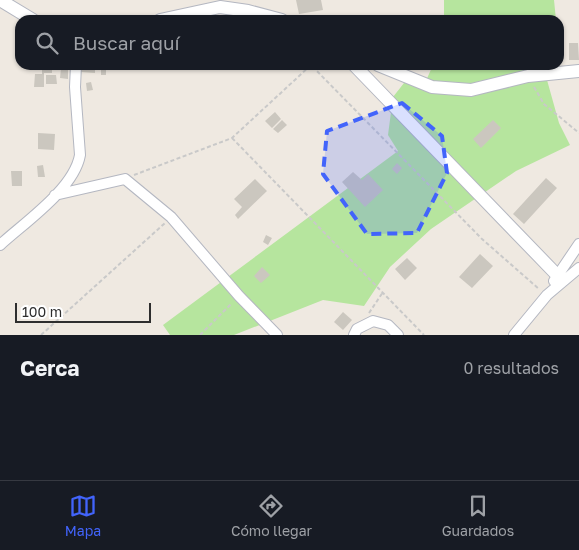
<!DOCTYPE html>
<html lang="es">
<meta charset="utf-8">
<style>
body{margin:0;font-family:"Golos Text",sans-serif;background:#242831;color:#f1f3f6}
.scale{position:absolute;left:15px;bottom:12px;width:136px;box-sizing:border-box;padding-left:5px;border:2px solid #2e2e2e;border-top:0;font-size:14px;line-height:18px;white-space:nowrap;color:#2e2e2e;-webkit-text-stroke:4px #fff;paint-order:stroke}
.list{margin:0;padding:0;list-style:none}
h2{display:flex;justify-content:space-between;align-items:center;height:65px;margin:0;padding:0 20px;font-size:21px}
h2 small{font-size:16px;font-weight:400;color:#9ea1a6}
.icon{flex:none;width:28px;height:28px;fill:none;stroke:currentColor;stroke-width:2;stroke-linecap:round;stroke-linejoin:round}
.map{position:relative;flex:none;width:579px;height:335px;overflow:hidden}
.search{position:absolute;background:#171b24;box-shadow:0 1px 4px #0004;left:15px;right:15px;top:15px;height:55px;display:flex;align-items:center;gap:12px;box-sizing:border-box;padding:0 18px;border-radius:15px;color:#9ea1a6;font-size:19px}
.sheet{height:145px;background:#171b24}
nav{display:flex;justify-content:space-around;align-items:center;box-sizing:border-box;height:70px;border-top:1px solid #363941;background:#171b24;font-size:14px;color:#9ea1a6}
nav a{display:grid;justify-items:center;gap:2px}
nav .on{color:#4264fb}
.map>svg:first-child{display:block}
.green{fill:#b6e59e}
.building{fill:#cbc7bf}
.lines{fill:none;stroke-linecap:round;stroke-linejoin:round}
.minor-casing{stroke:#b4b7c1;stroke-width:12}
.tertiary-casing{stroke:#b4b7c1;stroke-width:14}
.path{stroke:#c9c9c9;stroke-width:2;stroke-dasharray:4 2.5;stroke-linecap:butt}
.minor{stroke:#fff;stroke-width:10}
.tertiary{stroke:#fff;stroke-width:12}
.marked{fill:#4264fb;fill-opacity:0.2;stroke:#4264fb;stroke-width:4;stroke-dasharray:10 6;stroke-linejoin:round}
</style>
<div class="map">
<svg width="579" height="335" viewBox="0 0 579 335">
<rect width="100%" height="100%" fill="#efe9e1"/>
<path class="green" d="M444 0H554L556 20H444Z
M433 65H558L547 80 559 123 570 145 516 171 431 229 390 267 364 306 323 300 234 335H170L163 325 398 151 388 135 393 97 404 83H425Z"/>
<path class="building" d="M296 0H321L323 10 299 14Z
M569 43H578L579 60H569Z
M42 65H52V73H44V87H34L35 74H42Z
M81 65H95V73L81 72Z
M101 65H106V75H101Z
M61 68H68V79L60 78Z
M46 75H56L57 84H46Z
M91 82 93 90 87 91 86 83Z
M275 112 281 119 272 128 265 121Z
M282 120 287 125 278 133 273 129Z
M493 120 501 128 481 148 473 139Z
M38 133 55 134 54 150 38 149Z
M397 163 402 168 397 174 392 169Z
M43 165 45 177H38L37 166Z
M11 171H22V186H12Z
M353 172 362 180 368 174 383 190 365 207 342 182Z
M546 178 557 188 524 224 513 214Z
M255 179 267 191 238 219 235 215 242 207 234 199Z
M266 235 272 238 268 245 263 242Z
M480 254 493 266 472 288 459 277Z
M407 258 417 268 405 280 395 269Z
M262 267 270 275 261 283 254 276Z
M343 312 352 320 343 330 334 322Z"/>
<g class="lines">
<defs>
<path id="minor" d="M55 195 125 179 171 217 239 296 277 335
M0 245C25 222 74 189 80 155L75 87 76 65
M554 281 579 244
M354 335 357 329 373 321 388 325 398 335
M514 335 547 295 579 268"/>
<path id="tertiary" d="M0 0 33 20
M160 20 220 7 248 11 282 20
M354 65 557 275
M378 65 432 87 471 90 528 76 579 71"/>
</defs>
<use href="#minor" class="minor-casing"/>
<use href="#tertiary" class="tertiary-casing"/>
<path class="path" d="M534 87 544 104 579 133
M232 138 424 335
M134 175 232 138 311 65 482 239 539 289
M369 313 383 292
M41 335 165 223
M200 335 232 303"/>
<use href="#minor" class="minor"/>
<use href="#tertiary" class="tertiary"/>
</g>
<path class="marked" d="M402 103 442 136 447 173 417 233 367 234 323 174 327 131Z"/>
</svg>
<div class="scale">100 m</div>
<div class="search"><svg class="icon" aria-label="search" viewBox="0 0 24 24"><circle cx="10" cy="10" r="6"/><path d="M15 15l6 6"/></svg>Buscar aquí</div>
</div>
<section class="sheet">
<h2>Cerca<small>0 resultados</small></h2>
<ul class="list">
</ul>
</section>
<nav>
<a class="on"><svg class="icon" aria-label="map" viewBox="0 0 24 24"><path d="M3 6l6-2 6 2 6-2v14l-6 2-6-2-6 2zM9 4v14M15 6v14"/></svg>Mapa</a>
<a><svg class="icon" aria-label="directions" viewBox="0 0 24 24"><path d="M12 3l9 9-9 9-9-9zM9 14v-3h6M13 9l2 2-2 2"/></svg>Cómo llegar</a>
<a><svg class="icon" aria-label="saved" viewBox="0 0 24 24"><path d="M7 4h10v16l-5-4-5 4z"/></svg>Guardados</a>
</nav>
